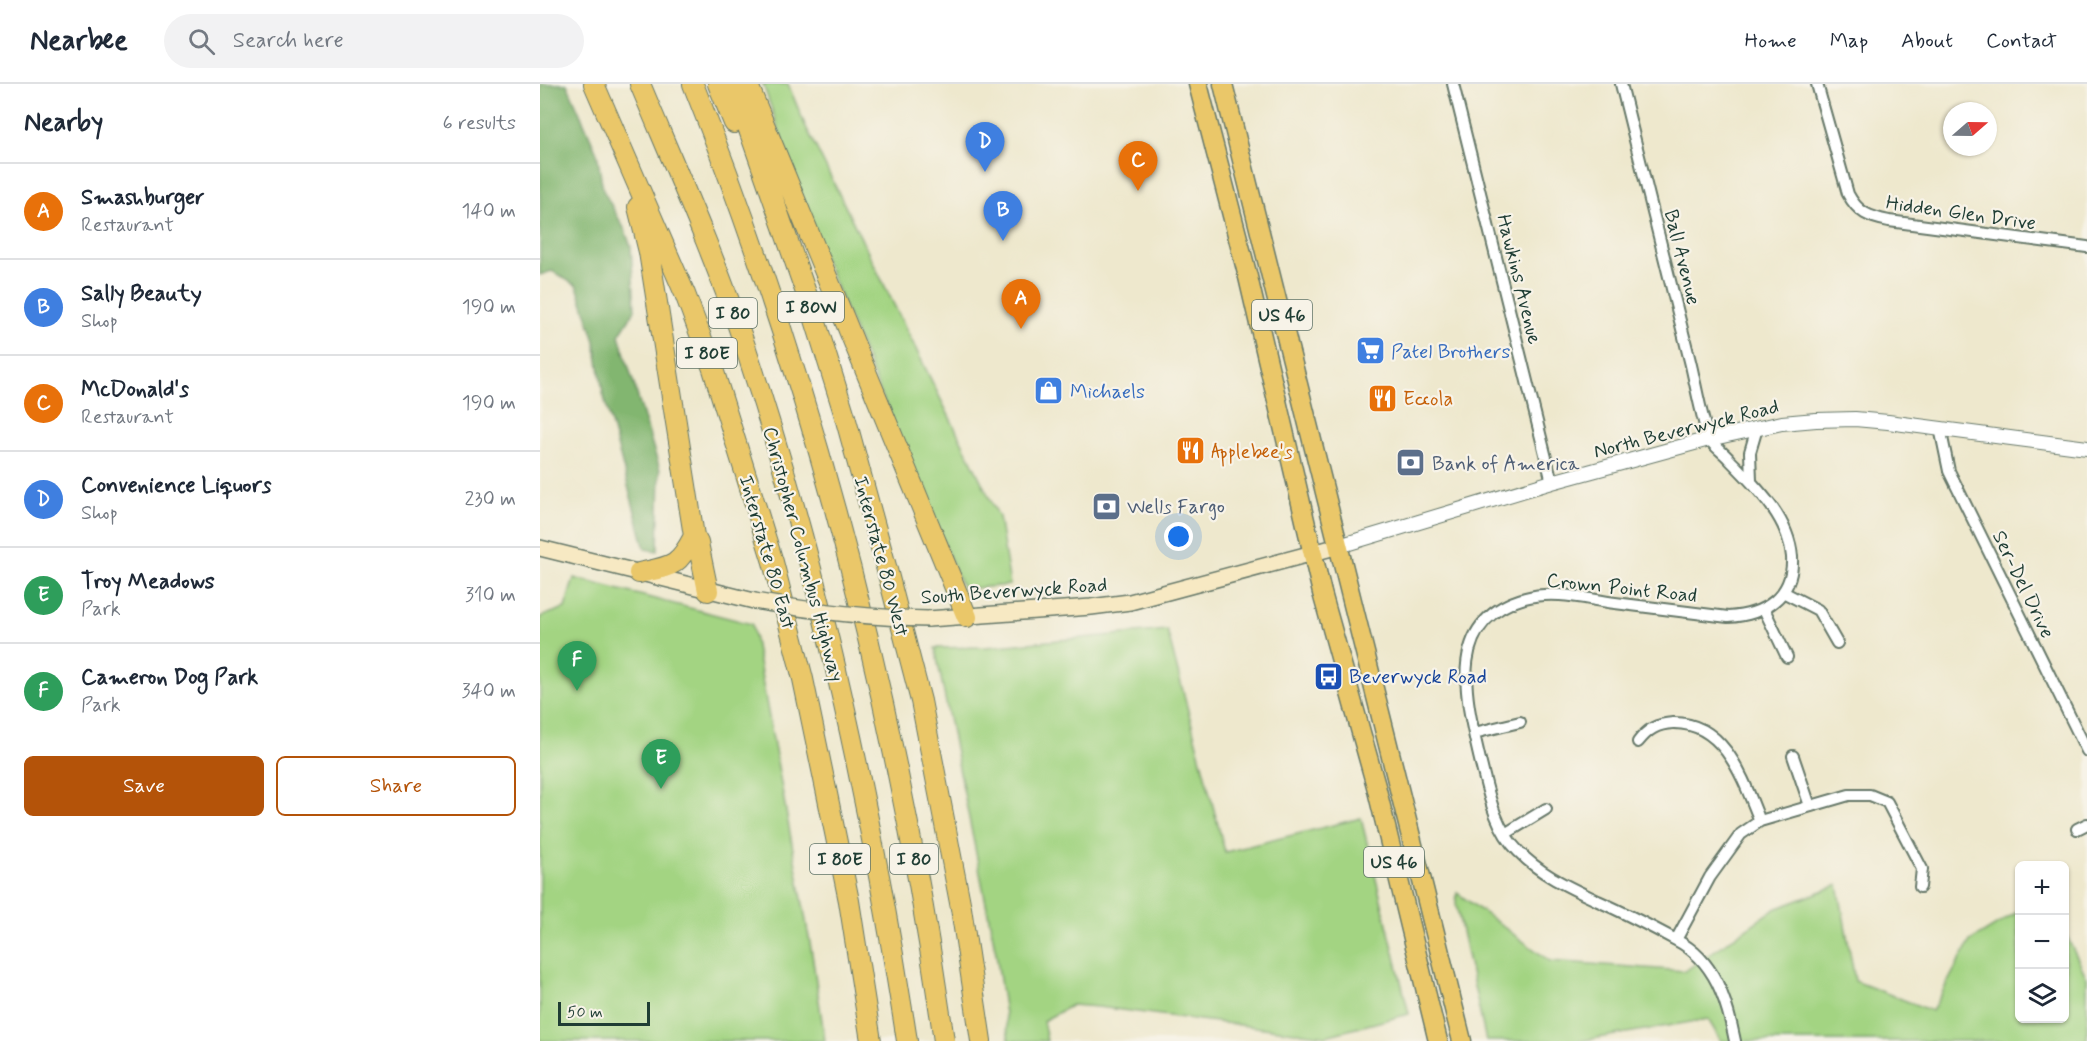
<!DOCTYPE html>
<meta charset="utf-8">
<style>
body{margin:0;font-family:Mynerve,sans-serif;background:#f2f2f3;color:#1f2937}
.controls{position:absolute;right:18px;bottom:18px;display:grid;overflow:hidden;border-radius:9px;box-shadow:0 2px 4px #0004}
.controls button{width:54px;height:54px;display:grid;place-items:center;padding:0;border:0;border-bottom:2px solid #e0e1e3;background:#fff;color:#1f2937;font:30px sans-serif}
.compass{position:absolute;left:1403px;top:18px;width:54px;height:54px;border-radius:50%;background:#fff;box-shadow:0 2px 4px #0004;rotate:70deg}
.scale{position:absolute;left:18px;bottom:15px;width:92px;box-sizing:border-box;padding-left:6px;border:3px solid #1f3d34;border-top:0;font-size:16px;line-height:21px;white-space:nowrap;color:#1f3d34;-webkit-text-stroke:4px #f7f3e8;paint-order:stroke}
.you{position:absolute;left:639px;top:453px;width:21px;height:21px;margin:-15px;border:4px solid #fff;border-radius:50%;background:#1a73e8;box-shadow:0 0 0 9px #1a73e833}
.badge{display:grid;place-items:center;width:39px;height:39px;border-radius:50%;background:#b45309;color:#fff;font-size:20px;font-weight:700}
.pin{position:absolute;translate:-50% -50px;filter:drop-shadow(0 2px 3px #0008)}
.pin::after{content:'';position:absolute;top:32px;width:21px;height:18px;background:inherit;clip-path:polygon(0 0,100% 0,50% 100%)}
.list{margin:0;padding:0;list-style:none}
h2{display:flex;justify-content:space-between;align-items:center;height:78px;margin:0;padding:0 24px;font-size:26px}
h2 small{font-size:20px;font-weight:400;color:#747a83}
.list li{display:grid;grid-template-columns:39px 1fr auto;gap:18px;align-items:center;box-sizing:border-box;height:96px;padding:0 24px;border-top:2px solid #e0e1e3}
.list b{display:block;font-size:22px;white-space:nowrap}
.list p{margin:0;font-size:20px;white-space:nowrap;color:#747a83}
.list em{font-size:20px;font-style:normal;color:#747a83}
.actions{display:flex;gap:12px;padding:18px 24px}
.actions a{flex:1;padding:14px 0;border:2px solid #b45309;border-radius:9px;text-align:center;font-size:21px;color:#b45309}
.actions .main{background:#b45309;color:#fff}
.icon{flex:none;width:33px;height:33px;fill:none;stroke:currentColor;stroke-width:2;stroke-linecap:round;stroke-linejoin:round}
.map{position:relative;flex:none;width:1547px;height:957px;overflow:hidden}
header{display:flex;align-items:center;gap:36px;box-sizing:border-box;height:84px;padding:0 30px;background:#fff;border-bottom:2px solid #e0e1e3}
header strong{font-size:28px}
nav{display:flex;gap:33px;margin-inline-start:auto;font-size:21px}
.search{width:420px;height:54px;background:#f2f2f3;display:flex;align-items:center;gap:15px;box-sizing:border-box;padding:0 21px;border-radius:33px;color:#747a83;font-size:22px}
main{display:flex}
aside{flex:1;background:#fff}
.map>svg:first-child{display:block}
.green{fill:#a3d482;stroke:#61885b;stroke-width:1.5}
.forest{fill:#82b670;stroke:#507a52;stroke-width:1.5}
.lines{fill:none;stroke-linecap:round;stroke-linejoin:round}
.minor-casing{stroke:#67796a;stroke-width:14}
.tertiary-casing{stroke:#67796a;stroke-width:16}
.secondary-casing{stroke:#67796a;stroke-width:18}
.trunk-casing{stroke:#67796a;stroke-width:21}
.motorway-casing{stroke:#67796a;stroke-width:22}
.minor{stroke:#fff;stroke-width:10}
.tertiary{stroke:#fff;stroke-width:14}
.secondary{stroke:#f7e9c3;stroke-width:15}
.trunk{stroke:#eac769;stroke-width:18}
.motorway{stroke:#eac769;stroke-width:20}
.secondary-bridge-casing{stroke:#67796a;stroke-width:18;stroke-linecap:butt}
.secondary-bridge{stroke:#f7e9c3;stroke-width:15}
.labels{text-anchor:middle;stroke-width:4.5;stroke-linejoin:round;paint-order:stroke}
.shield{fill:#f7f3e8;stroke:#60746a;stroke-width:1.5}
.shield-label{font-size:18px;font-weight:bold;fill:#1f3d34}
.street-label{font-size:20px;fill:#1f3d34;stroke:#f7f3e8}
.shop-label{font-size:20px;fill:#366cbe;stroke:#f7f3e8;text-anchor:start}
.food-label{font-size:20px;fill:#c56008;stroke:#f7f3e8;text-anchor:start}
.service-label{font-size:20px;fill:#4e5e75;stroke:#f7f3e8;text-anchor:start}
.transit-label{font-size:20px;fill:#164399;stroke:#f7f3e8;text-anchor:start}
</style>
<header>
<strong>Nearbee</strong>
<div class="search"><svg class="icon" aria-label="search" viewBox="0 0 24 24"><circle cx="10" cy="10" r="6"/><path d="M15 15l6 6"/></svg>Search here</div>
<nav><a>Home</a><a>Map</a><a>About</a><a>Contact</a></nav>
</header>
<main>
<aside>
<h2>Nearby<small>6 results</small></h2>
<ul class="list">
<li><span class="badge" style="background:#e8710a">A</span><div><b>Smashburger</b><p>Restaurant</p></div><em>140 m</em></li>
<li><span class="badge" style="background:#3f7fe0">B</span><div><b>Sally Beauty</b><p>Shop</p></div><em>190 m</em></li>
<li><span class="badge" style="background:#e8710a">C</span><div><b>McDonald's</b><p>Restaurant</p></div><em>190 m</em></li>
<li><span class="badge" style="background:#3f7fe0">D</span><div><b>Convenience Liquors</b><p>Shop</p></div><em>230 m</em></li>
<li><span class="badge" style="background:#2e9e5b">E</span><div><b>Troy Meadows</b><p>Park</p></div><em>310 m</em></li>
<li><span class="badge" style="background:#2e9e5b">F</span><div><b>Cameron Dog Park</b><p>Park</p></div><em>340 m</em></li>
</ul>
<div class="actions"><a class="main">Save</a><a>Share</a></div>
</aside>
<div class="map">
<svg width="1547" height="957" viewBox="0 0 1547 957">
<rect width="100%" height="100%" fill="#f7f3e8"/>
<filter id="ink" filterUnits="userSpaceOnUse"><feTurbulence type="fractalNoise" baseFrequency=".0167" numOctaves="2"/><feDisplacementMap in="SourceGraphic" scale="12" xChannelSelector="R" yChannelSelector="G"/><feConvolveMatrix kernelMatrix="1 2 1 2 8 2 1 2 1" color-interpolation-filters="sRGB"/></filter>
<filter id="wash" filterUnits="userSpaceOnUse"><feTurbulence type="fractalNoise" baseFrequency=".008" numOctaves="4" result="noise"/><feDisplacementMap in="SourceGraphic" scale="24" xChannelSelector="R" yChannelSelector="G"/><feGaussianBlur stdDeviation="1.35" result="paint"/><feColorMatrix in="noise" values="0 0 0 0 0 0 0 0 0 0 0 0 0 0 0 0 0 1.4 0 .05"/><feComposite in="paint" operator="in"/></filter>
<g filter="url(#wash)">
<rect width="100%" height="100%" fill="#eee8cd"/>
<path class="green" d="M223 0H248L265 41 459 433 470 501 423 505 280 164Z
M34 494 212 540 272 870 285 957H0V533L25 524Z
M627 546 685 768 821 734 869 930 786 952 558 923 532 921 503 937 507 957H469L456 869 395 564 446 563Z
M1298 801 1315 897 1392 927 1430 857 1479 827 1480 934H1524L1525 849 1547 894V957H1181L1168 935 1040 957H946L916 820 917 809 1010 877 1145 887 1235 825Z"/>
<path class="forest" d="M0 0H27L57 69 63 106 85 146 91 163 95 226 79 251 120 386 118 467 105 465 63 309 55 257 37 202 12 187 0 191Z"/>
</g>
<g filter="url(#ink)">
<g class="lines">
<defs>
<path id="minor" d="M913 0 1012 398
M1081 0C1104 92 1127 185 1150 277 1154 292 1164 347 1170 356 1175 363 1184 369 1189 375 1215 402 1249 433 1252 473 1254 513 1224 531 1188 533 1150 528 1113 524 1075 519 1045 515 1015 506 985 514 904 537 926 615 940 676 948 707 954 743 978 767 1001 791 1029 803 1058 817 1085 829 1110 842 1136 856 1175 876 1187 917 1195 957
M1277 0 1308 110C1318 129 1329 133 1349 137L1547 163
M1400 344 1409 387 1547 667
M1211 397 1210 368 1217 344
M1243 508 1278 526 1297 559
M1224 525 1247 573
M934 649 980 638
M1098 658C1108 645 1117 640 1133 639 1186 638 1204 698 1220 737
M1253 672 1270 722
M1537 745 1547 740
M965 750 1006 725
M1136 856 1170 793 1201 750 1220 737 1309 711H1330L1347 718 1382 785 1380 803"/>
<path id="tertiary" d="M799 462 1012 398 1169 355 1242 339 1276 336 1315 335 1348 338 1547 364"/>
<path id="secondary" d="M0 464 214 517
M388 535 551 523 590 518 799 462"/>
<path id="trunk" d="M658 0 708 193 782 509 836 702 898 957
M683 0 922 957"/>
<path id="motorway" d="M54 0 145 210 173 285 233 478 263 595 286 705 309 817 331 957
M100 0C137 88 176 175 206 265 281 490 331 723 367 957
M153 0C275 306 358 631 404 957
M178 0 194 39
M193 0 272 226 304 329 347 486 381 617 402 725 421 824 441 957
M205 0 210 6 427 533
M98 123 109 168 154 452 158 459 168 507
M99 489C132 482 138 483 154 452"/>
</defs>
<use href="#minor" class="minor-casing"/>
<use href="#tertiary" class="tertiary-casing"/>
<use href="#secondary" class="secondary-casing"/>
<use href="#trunk" class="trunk-casing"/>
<use href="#motorway" class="motorway-casing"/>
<use href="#minor" class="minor"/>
<use href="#tertiary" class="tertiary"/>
<use href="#secondary" class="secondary"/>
<use href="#trunk" class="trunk"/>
<use href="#motorway" class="motorway"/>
<defs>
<path id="secondary-bridge" d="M214 517C272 527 329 534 388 535"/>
</defs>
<use href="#secondary-bridge" class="secondary-bridge-casing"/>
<use href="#secondary-bridge" class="secondary-bridge"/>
</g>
</g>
<defs>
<symbol id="supermarket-square" viewBox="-11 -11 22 22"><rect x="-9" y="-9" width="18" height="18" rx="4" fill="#3f7fe0" stroke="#f7f3e8"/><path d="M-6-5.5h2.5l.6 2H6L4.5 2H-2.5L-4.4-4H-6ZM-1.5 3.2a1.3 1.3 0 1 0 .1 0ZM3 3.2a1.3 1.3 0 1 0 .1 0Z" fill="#fff"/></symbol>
<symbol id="shop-square" viewBox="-11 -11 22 22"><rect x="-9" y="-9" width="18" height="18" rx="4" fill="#3f7fe0" stroke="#f7f3e8"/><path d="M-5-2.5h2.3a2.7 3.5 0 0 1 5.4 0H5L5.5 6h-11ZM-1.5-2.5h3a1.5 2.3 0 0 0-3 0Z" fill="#fff"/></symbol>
<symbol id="restaurant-square" viewBox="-11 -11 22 22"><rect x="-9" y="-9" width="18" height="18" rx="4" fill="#e8710a" stroke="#f7f3e8"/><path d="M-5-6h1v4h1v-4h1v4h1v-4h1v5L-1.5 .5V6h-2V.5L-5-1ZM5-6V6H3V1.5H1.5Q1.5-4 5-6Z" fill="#fff"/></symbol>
<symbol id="bank-square" viewBox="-11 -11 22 22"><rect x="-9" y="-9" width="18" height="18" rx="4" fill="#5c6f8a" stroke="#f7f3e8"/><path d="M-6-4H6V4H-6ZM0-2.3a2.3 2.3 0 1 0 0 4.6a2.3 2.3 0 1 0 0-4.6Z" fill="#fff"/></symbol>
<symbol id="bus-square" viewBox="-11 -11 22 22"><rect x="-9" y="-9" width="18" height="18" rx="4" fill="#1a4fb4" stroke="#f7f3e8"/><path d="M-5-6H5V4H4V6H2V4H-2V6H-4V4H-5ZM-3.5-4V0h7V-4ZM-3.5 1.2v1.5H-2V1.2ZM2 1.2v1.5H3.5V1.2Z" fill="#fff"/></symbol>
</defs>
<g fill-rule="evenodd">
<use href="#supermarket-square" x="814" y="250" width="33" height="33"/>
<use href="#shop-square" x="492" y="290" width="33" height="33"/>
<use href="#restaurant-square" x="826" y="298" width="33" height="33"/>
<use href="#restaurant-square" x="634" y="350" width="33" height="33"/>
<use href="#bank-square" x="854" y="362" width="33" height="33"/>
<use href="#bank-square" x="550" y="406" width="33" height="33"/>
<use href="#bus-square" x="772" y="576" width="33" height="33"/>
</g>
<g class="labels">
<g class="shield">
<rect x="238" y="208" width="66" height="30" rx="4.5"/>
<rect x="169" y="214" width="48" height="30" rx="4.5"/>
<rect x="712" y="216" width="60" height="30" rx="4.5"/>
<rect x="137" y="254" width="60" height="30" rx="4.5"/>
<rect x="270" y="760" width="60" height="30" rx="4.5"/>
<rect x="350" y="760" width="48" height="30" rx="4.5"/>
<rect x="824" y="763" width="60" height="30" rx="4.5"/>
</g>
<g class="shield-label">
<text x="271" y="229">I 80W</text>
<text x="193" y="235">I 80</text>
<text x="742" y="237">US 46</text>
<text x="167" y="275">I 80E</text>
<text x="300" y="781">I 80E</text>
<text x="374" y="781">I 80</text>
<text x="854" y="784">US 46</text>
</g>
<g class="street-label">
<text transform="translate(1421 128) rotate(8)" y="7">Hidden Glen Drive</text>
<text transform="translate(1143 173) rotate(76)" y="7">Ball Avenue</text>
<text transform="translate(980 195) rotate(76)" y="7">Hawkins Avenue</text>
<text transform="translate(1146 344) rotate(-14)" y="7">North Beverwyck Road</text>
<text transform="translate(228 468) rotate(74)" y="7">Interstate 80 East</text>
<text transform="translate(264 470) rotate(75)" y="7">Christopher Columbus Highway</text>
<text transform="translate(342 472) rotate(75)" y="7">Interstate 80 West</text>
<text transform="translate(1484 500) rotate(64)" y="7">Ser-Del Drive</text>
<text transform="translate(1082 503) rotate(6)" y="7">Crown Point Road</text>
<text transform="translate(474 506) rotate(-4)" y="7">South Beverwyck Road</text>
</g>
<g class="shop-label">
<text x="851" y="274">Patel Brothers</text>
<text x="530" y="314">Michaels</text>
</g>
<g class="food-label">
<text x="863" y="321">Eccola</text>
<text x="671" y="374">Applebee's</text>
</g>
<g class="service-label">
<text x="892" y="386">Bank of America</text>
<text x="587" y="429">Wells Fargo</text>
</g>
<g class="transit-label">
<text x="809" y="599">Beverwyck Road</text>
</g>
</g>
</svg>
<div class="controls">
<button>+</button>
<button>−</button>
<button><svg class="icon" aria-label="layers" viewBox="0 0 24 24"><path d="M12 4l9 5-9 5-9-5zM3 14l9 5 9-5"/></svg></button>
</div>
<svg class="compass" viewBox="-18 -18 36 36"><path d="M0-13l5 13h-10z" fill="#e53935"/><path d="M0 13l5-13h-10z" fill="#747a83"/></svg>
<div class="scale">50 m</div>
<div class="you"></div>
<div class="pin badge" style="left:481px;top:245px;background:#e8710a">A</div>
<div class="pin badge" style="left:463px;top:157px;background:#3f7fe0">B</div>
<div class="pin badge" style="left:598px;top:107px;background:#e8710a">C</div>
<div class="pin badge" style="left:445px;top:88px;background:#3f7fe0">D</div>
<div class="pin badge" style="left:121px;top:705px;background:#2e9e5b">E</div>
<div class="pin badge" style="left:37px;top:607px;background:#2e9e5b">F</div>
</div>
</main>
